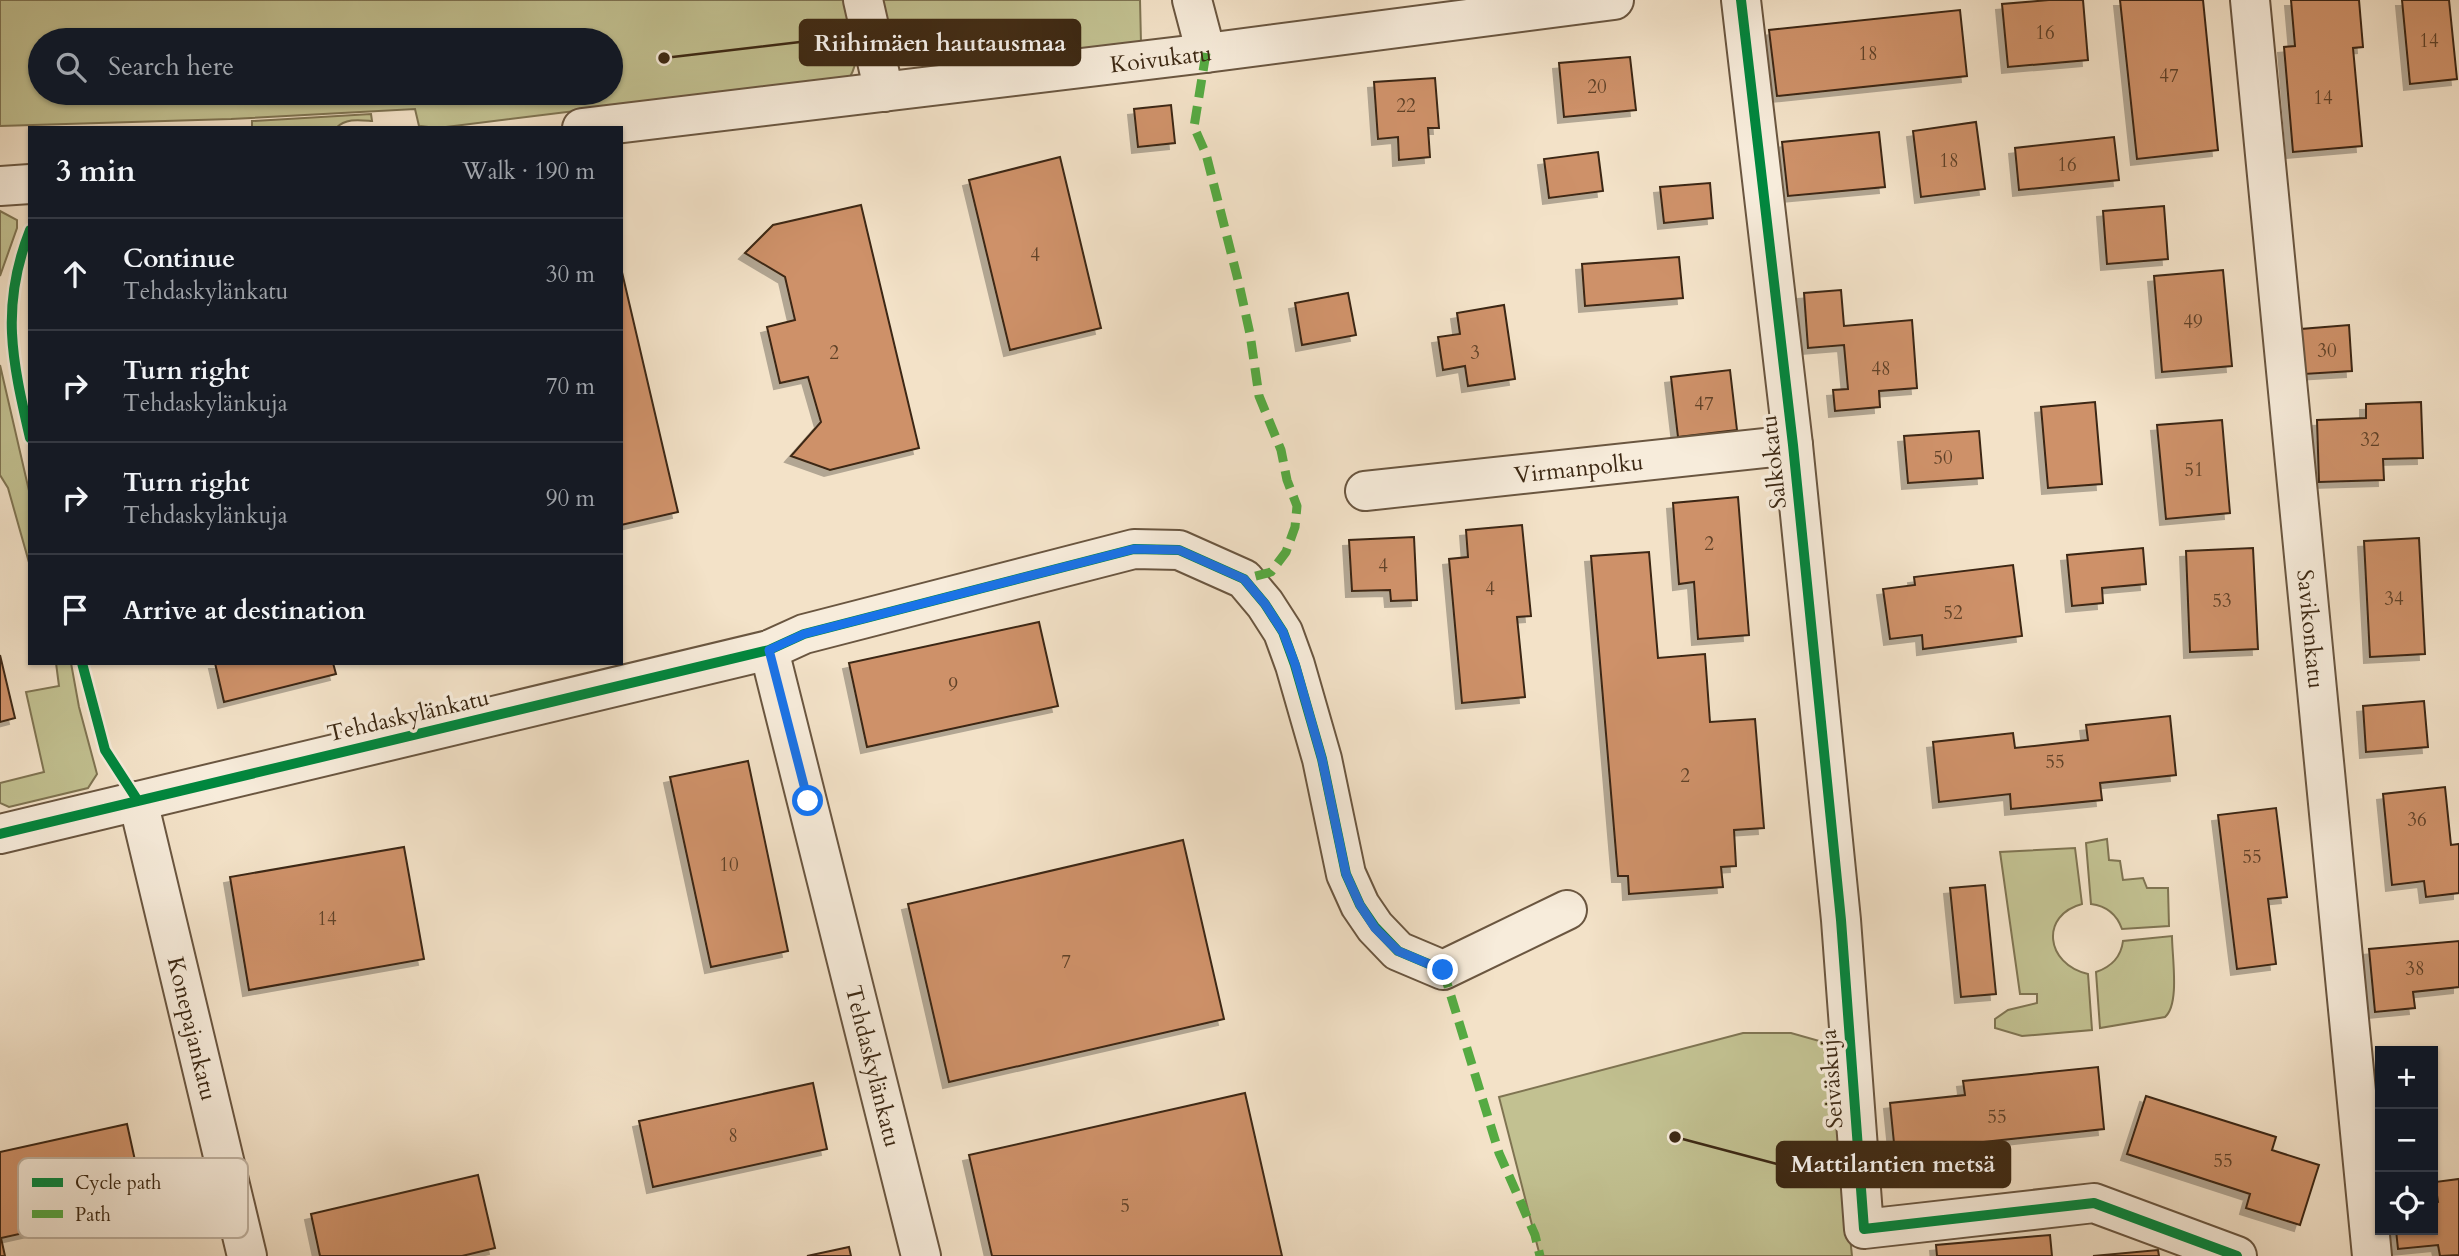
<!DOCTYPE html>
<meta charset="utf-8">
<style>
body{margin:0;font-family:Cardo,serif;background:#20242c;color:#f1f3f6}
.controls{position:absolute;right:21px;bottom:21px;display:grid;overflow:hidden;border-radius:0px;box-shadow:0 2px 5px #0004}
.controls button{width:63px;height:63px;display:grid;place-items:center;padding:0;border:0;border-bottom:2px solid #363941;background:#171b24;color:#f1f3f6;font:35px sans-serif}
.stop{position:absolute;width:21px;height:21px;margin:-16px;border:5px solid #1a73e8;border-radius:50%;background:#fff}
.stop.end{background:#1a73e8;border-color:#fff;box-shadow:0 2px 7px #0008}
.list{margin:0;padding:0;list-style:none}
h2{display:flex;justify-content:space-between;align-items:center;height:91px;margin:0;padding:0 28px;font-size:30px}
h2 small{font-size:23px;font-weight:400;color:#9ea1a6}
.list li{display:grid;grid-template-columns:46px 1fr auto;gap:21px;align-items:center;box-sizing:border-box;height:112px;padding:0 28px;border-top:2px solid #363941}
.list b{display:block;font-size:26px;white-space:nowrap}
.list p{margin:0;font-size:23px;white-space:nowrap;color:#9ea1a6}
.list em{font-size:23px;font-style:normal;color:#9ea1a6}
.icon{flex:none;width:38px;height:38px;fill:none;stroke:currentColor;stroke-width:2;stroke-linecap:round;stroke-linejoin:round}
.map{position:relative;flex:none;width:2459px;height:1256px;overflow:hidden}
.search{position:absolute;background:#171b24;box-shadow:0 2px 5px #0004;left:28px;top:28px;width:595px;height:77px;display:flex;align-items:center;gap:18px;box-sizing:border-box;padding:0 24px;border-radius:38px;color:#9ea1a6;font-size:26px}
.panel{position:absolute;background:#171b24;box-shadow:0 2px 5px #0004;left:28px;top:126px;width:595px;height:539px;border-radius:0px}
.map>svg:first-child{display:block}
.green{fill:#c2c191;stroke:#7f7452;stroke-width:2;fill-rule:evenodd}
.building{fill:#ce9169;stroke:#3c2813;stroke-width:2;filter:url(#shadow)}
.lines{fill:none;stroke-linecap:round;stroke-linejoin:round}
.minor-casing{stroke:#6a5640;stroke-width:42}
.minor{stroke:#f7ecdb;stroke-width:38}
.quiet{stroke:#55aa42;stroke-width:9;stroke-dasharray:18 9;stroke-linecap:butt}
.cycleway-casing{stroke:#f7ecdb;stroke-width:15}
.cycleway{stroke:#00873e;stroke-width:10}
.route{stroke:#1a73e8;stroke-width:9}
.labels{text-anchor:middle;stroke-width:7;stroke-linejoin:round;paint-order:stroke}
.number-label{font-size:19px;fill:#604228}
.street-label{font-size:23px;fill:#3c2813;stroke:#f7ecdb}
.key{fill:#f7ecdb;stroke:#bfb19f;stroke-width:2}
.key-label{font-size:19px;fill:#3c2813}
.leader{fill:none;stroke:#3c2813;stroke-width:2.5}
.callout-dot{fill:#3c2813;stroke:#f7ecdb;stroke-width:2.5}
.callout{fill:#3c2813;stroke:#3c2813;stroke-width:2.5}
.callout-label{font-size:24px;text-anchor:middle;font-weight:bold;fill:#fff}
</style>
<div class="map">
<svg width="2459" height="1256" viewBox="0 0 2459 1256">
<defs>
<filter id="shadow"><feDropShadow dx="-6" dy="6" stdDeviation="0" flood-color="#0004"/></filter>
</defs>
<rect width="100%" height="100%" fill="#f3e2c8"/>
<filter id="stains"><feTurbulence type="fractalNoise" baseFrequency=".00286" numOctaves="4"/><feColorMatrix values="0 0 0 0 .2 0 0 0 0 .09 0 0 0 0 .02 0 0 0 .5 -.17"/></filter>
<radialGradient id="worn" r=".72"><stop offset=".6" stop-color="#630" stop-opacity="0"/><stop offset="1" stop-color="#630" stop-opacity=".3"/></radialGradient>
<path class="green" d="M0 0H1140L1141 43 929 69 894 50 881 20 847 28C859 44 859 60 850 77L438 128 419 126 415 109 231 119 0 126ZM40 40H611V93H40Z
M371 114 372 121C359 120 346 118 336 128H252V121Z
M0 211 17 220V228L0 276Z
M0 365 30 495V566L8 488 0 475Z
M56 663H71L79 707 97 774 88 788 9 807 0 803V783L44 772 26 692 59 686Z
M2107 839 2109 860 2120 861 2123 880 2143 878 2147 888H2168L2169 926 2122 929C2117 915 2107 906 2091 904L2086 843Z
M2075 848 2082 904C2040 915 2045 964 2088 974L2092 1030 2022 1036 1995 1028V1019L2008 1010 2037 1003V994H2020L2000 852Z
M2172 936C2172 957 2180 1004 2165 1017L2100 1028 2096 972C2111 967 2121 957 2123 941Z
M1743 1033H1791L1830 1044 1852 1256H1540L1499 1097Z"/>
<path class="building" d="M2049 0H2083L2088 60 2008 67 2002 4Z
M2120 0H2203L2218 150 2137 159Z
M2291 0H2359L2363 47 2353 48 2362 146 2293 152 2284 47 2295 46Z
M2402 0H2449L2457 79 2410 84Z
M1960 10 1967 76 1777 96 1769 30Z
M1630 57 1636 110 1564 117 1559 63Z
M1435 78 1439 128H1428L1430 157 1399 160 1398 137 1378 139 1374 82Z
M1171 105 1175 143 1138 147 1134 109Z
M1976 122 1985 189 1921 197 1913 131Z
M1879 132 1885 187 1788 196 1782 142Z
M2114 137 2119 180 2019 190 2015 148Z
M1598 152 1603 191 1549 198 1544 159Z
M1060 157 1101 328 1010 350 969 180Z
M1710 183 1713 218 1664 223 1660 187Z
M861 205 919 448 830 470 791 456 821 422 808 377 780 383 767 327 795 320 785 277 745 253 773 225Z
M2164 206 2168 259 2107 264 2103 211Z
M1679 257 1683 298 1585 306 1582 264Z
M621 268 678 512 621 525Z
M2223 270 2232 366 2162 372 2154 276Z
M1841 290 1844 326 1912 320 1917 388 1879 391 1880 407 1835 411 1833 390 1848 389 1844 345 1808 348 1804 293Z
M1348 293 1356 335 1302 345 1295 303Z
M1504 305 1515 379 1468 386 1465 366 1443 370 1438 337 1460 334 1457 313Z
M2349 325 2352 371 2304 374 2301 329Z
M1730 370 1737 430 1678 437 1671 377Z
M2095 402 2102 484 2048 488 2041 407Z
M2421 402 2423 458 2383 459 2384 480 2319 482 2317 420 2366 418V404Z
M2222 420 2230 513 2166 519 2157 425Z
M1979 431 1983 478 1908 483 1904 436Z
M1738 497 1749 635 1698 639 1694 582 1679 584 1673 503Z
M1522 525 1531 616 1517 617 1525 697 1462 703 1449 559 1468 557 1466 530Z
M1414 537 1417 600 1391 601 1390 590 1352 591 1349 540Z
M2419 538 2425 654 2370 657 2364 541Z
M2143 548 2146 584 2102 588 2103 603 2072 606 2067 555Z
M2253 548 2258 649 2190 652 2186 551Z
M1649 552 1658 658 1705 654 1710 722 1755 719 1764 828 1734 830 1736 866 1721 867 1723 887 1629 894 1628 876H1618L1591 556Z
M2013 565 2022 636 1923 649 1922 635 1890 639 1883 589 1915 585 1914 577Z
M1039 622 1058 706 867 747 849 663Z
M0 655 15 718 0 722Z
M215 663H333L336 674 224 702Z
M2424 701 2428 747 2366 752 2363 706Z
M2170 716 2176 775 2100 783 2102 800 2011 809 2010 794 1939 802 1933 742 2013 733 2015 748 2088 740 2086 725Z
M748 761 788 951 711 967 670 777Z
M2445 787 2451 845 2459 844V893L2426 897 2424 881 2392 885 2383 794Z
M2276 808 2287 897 2268 899 2276 964 2237 969 2218 815Z
M1183 840 1224 1019 949 1082 908 904Z
M404 847 424 959 249 990 230 877Z
M1985 885 1996 994 1961 997 1950 888Z
M2459 941V987L2413 992 2415 1008 2375 1012 2369 949Z
M2098 1067 2104 1129 1975 1143 1977 1155 1896 1163 1890 1103 1965 1095 1963 1081Z
M813 1083 827 1149 653 1187 639 1121Z
M1245 1093 1282 1256H992L969 1155Z
M2146 1096 2276 1137 2272 1150 2319 1165 2300 1225 2246 1208 2250 1194 2127 1154Z
M127 1124 145 1206 1 1238 5 1256H0V1152Z
M478 1175 495 1248 462 1256H320L311 1214Z
M2459 1179V1255L2440 1256 2438 1245 2398 1249 2396 1230H2433V1203L2438 1202 2435 1182Z
M2050 1235 2052 1256H1937L1936 1245Z
M849 1247 851 1256H807Z
M2158 1250 2159 1256H2093Z"/>
<g class="lines">
<defs>
<g id="minor">
<path d="M863 0 884 92"/>
<path d="M1192 0 1206 53"/>
<path d="M1741 0 1793 445 1841 920 1864 1229 2094 1203 2237 1256"/>
<path id="s1" d="M2250 0 2372 1256"/>
<path id="s2" d="M582 128 1206 53 1614 0"/>
<path d="M0 186 30 184"/>
<path id="s3" d="M1365 491 1793 445"/>
<path id="s4" d="M769 650 921 1256"/>
<path id="s5" d="M138 801 247 1256"/>
<path d="M0 834 769 650 804 634 1134 549 1179 550 1244 579 1265 604 1283 632 1295 665 1322 759 1346 874 1360 905 1375 927 1398 951 1443 970 1567 910"/>
</g>
</defs>
<use href="#minor" class="minor-casing"/>
<use href="#minor" class="minor"/>
<path class="quiet" d="M1206 53 1194 127 1206 154 1239 284 1250 334 1259 396 1281 450 1287 480 1297 506 1295 527 1286 552 1271 572 1244 579
M1443 970 1499 1153 1535 1235 1540 1256"/>
<defs>
<path id="cycleway" d="M1741 0 1793 445 1841 920 1864 1229 2094 1203 2237 1256
M30 230C0 306 12 360 30 438
M82 663 105 750 138 801
M0 834 769 650 804 634 1134 549 1179 550 1244 579 1265 604 1283 632 1295 665 1322 759 1346 874 1360 905 1375 927 1398 951 1443 970"/>
</defs>
<use href="#cycleway" class="cycleway-casing"/>
<use href="#cycleway" class="cycleway"/>
</g>
<g class="lines">
<path class="route" d="M808 801 769 650 804 634 1134 549 1179 550 1244 579 1265 604 1283 632 1295 664 1322 759 1346 874 1360 905 1375 928 1398 951 1443 970"/>
</g>
<g class="labels">
<g class="number-label">
<text x="2045" y="39">16</text>
<text x="2429" y="47">14</text>
<text x="1868" y="60">18</text>
<text x="2169" y="82">47</text>
<text x="1597" y="93">20</text>
<text x="2323" y="104">14</text>
<text x="1406" y="112">22</text>
<text x="1949" y="167">18</text>
<text x="2067" y="171">16</text>
<text x="1035" y="261">4</text>
<text x="2193" y="328">49</text>
<text x="2327" y="357">30</text>
<text x="834" y="359">2</text>
<text x="1475" y="359">3</text>
<text x="1881" y="375">48</text>
<text x="1704" y="410">47</text>
<text x="2370" y="446">32</text>
<text x="1943" y="464">50</text>
<text x="2194" y="476">51</text>
<text x="1709" y="550">2</text>
<text x="1383" y="572">4</text>
<text x="1490" y="595">4</text>
<text x="2394" y="605">34</text>
<text x="2222" y="607">53</text>
<text x="1953" y="619">52</text>
<text x="953" y="691">9</text>
<text x="2055" y="768">55</text>
<text x="1685" y="782">2</text>
<text x="2417" y="826">36</text>
<text x="2252" y="863">55</text>
<text x="729" y="871">10</text>
<text x="327" y="925">14</text>
<text x="1066" y="968">7</text>
<text x="2415" y="975">38</text>
<text x="1997" y="1123">55</text>
<text x="733" y="1142">8</text>
<text x="2223" y="1167">55</text>
<text x="1125" y="1212">5</text>
</g>
<g class="street-label">
<text dy="8" stroke="none"><textPath href="#s2" startOffset="583">Koivukatu</textPath></text>
<text transform="translate(1773 462) rotate(-96)" y="8">Salkokatu</text>
<text dy="8" stroke="none"><textPath href="#s3" startOffset="215">Virmanpolku</textPath></text>
<text dy="8" stroke="none"><textPath href="#s1" startOffset="632">Savikonkatu</textPath></text>
<text transform="translate(408 715) rotate(-13)" y="8">Tehdaskylänkatu</text>
<text dy="8" stroke="none"><textPath href="#s5" startOffset="234">Konepajankatu</textPath></text>
<text dy="8" stroke="none"><textPath href="#s4" startOffset="429">Tehdaskylänkatu</textPath></text>
<text transform="translate(1831 1079) rotate(-94)" y="8">Seiväskuja</text>
</g>
</g>
<rect x="18" y="1158" width="230" height="80" rx="10" class="key"/>
<rect x="32" y="1178" width="31" height="9" fill="#00873e"/>
<rect x="32" y="1210" width="31" height="8" fill="#55aa42"/>
<g class="key-label">
<text x="75" y="1189">Cycle path</text>
<text x="75" y="1221">Path</text>
</g>
<path class="leader" d="M664 58L800 42M1675 1137L1777 1164"/>
<g class="callout-dot">
<circle cx="664" cy="58" r="7"/>
<circle cx="1675" cy="1137" r="7"/>
</g>
<g class="callout">
<rect x="800" y="20" width="280" height="45" rx="7"/>
<rect x="1777" y="1142" width="233" height="45" rx="7"/>
</g>
<g class="callout-label">
<text x="940" y="51">Riihimäen hautausmaa</text>
<text x="1893" y="1172">Mattilantien metsä</text>
</g>
<rect width="100%" height="100%" filter="url(#stains)"/>
<rect width="100%" height="100%" fill="url(#worn)"/>
</svg>
<div class="controls">
<button>+</button>
<button>−</button>
<button><svg class="icon" aria-label="locate" viewBox="0 0 24 24"><circle cx="12" cy="12" r="6"/><path d="M12 2v4M12 18v4M2 12h4M18 12h4"/></svg></button>
</div>
<div class="stop" style="left:808px;top:801px"></div>
<div class="stop end" style="left:1443px;top:970px"></div>
<div class="search"><svg class="icon" aria-label="search" viewBox="0 0 24 24"><circle cx="10" cy="10" r="6"/><path d="M15 15l6 6"/></svg>Search here</div>
<section class="panel">
<h2>3 min<small>Walk · 190 m</small></h2>
<ul class="list">
<li><svg class="icon" aria-label="ahead" viewBox="0 0 24 24"><path d="M12 20V5M6 11l6-6 6 6"/></svg><div><b>Continue</b><p>Tehdaskylänkatu</p></div><em>30 m</em></li>
<li><svg class="icon" aria-label="right" viewBox="0 0 24 24"><path d="M7 20v-9h11M14 6l5 5-5 5"/></svg><div><b>Turn right</b><p>Tehdaskylänkuja</p></div><em>70 m</em></li>
<li><svg class="icon" aria-label="right" viewBox="0 0 24 24"><path d="M7 20v-9h11M14 6l5 5-5 5"/></svg><div><b>Turn right</b><p>Tehdaskylänkuja</p></div><em>90 m</em></li>
<li><svg class="icon" aria-label="arrive" viewBox="0 0 24 24"><path d="M6 21V4h12l-3 4 3 4H6"/></svg><div><b>Arrive at destination</b></div></li>
</ul>
</section>
</div>
